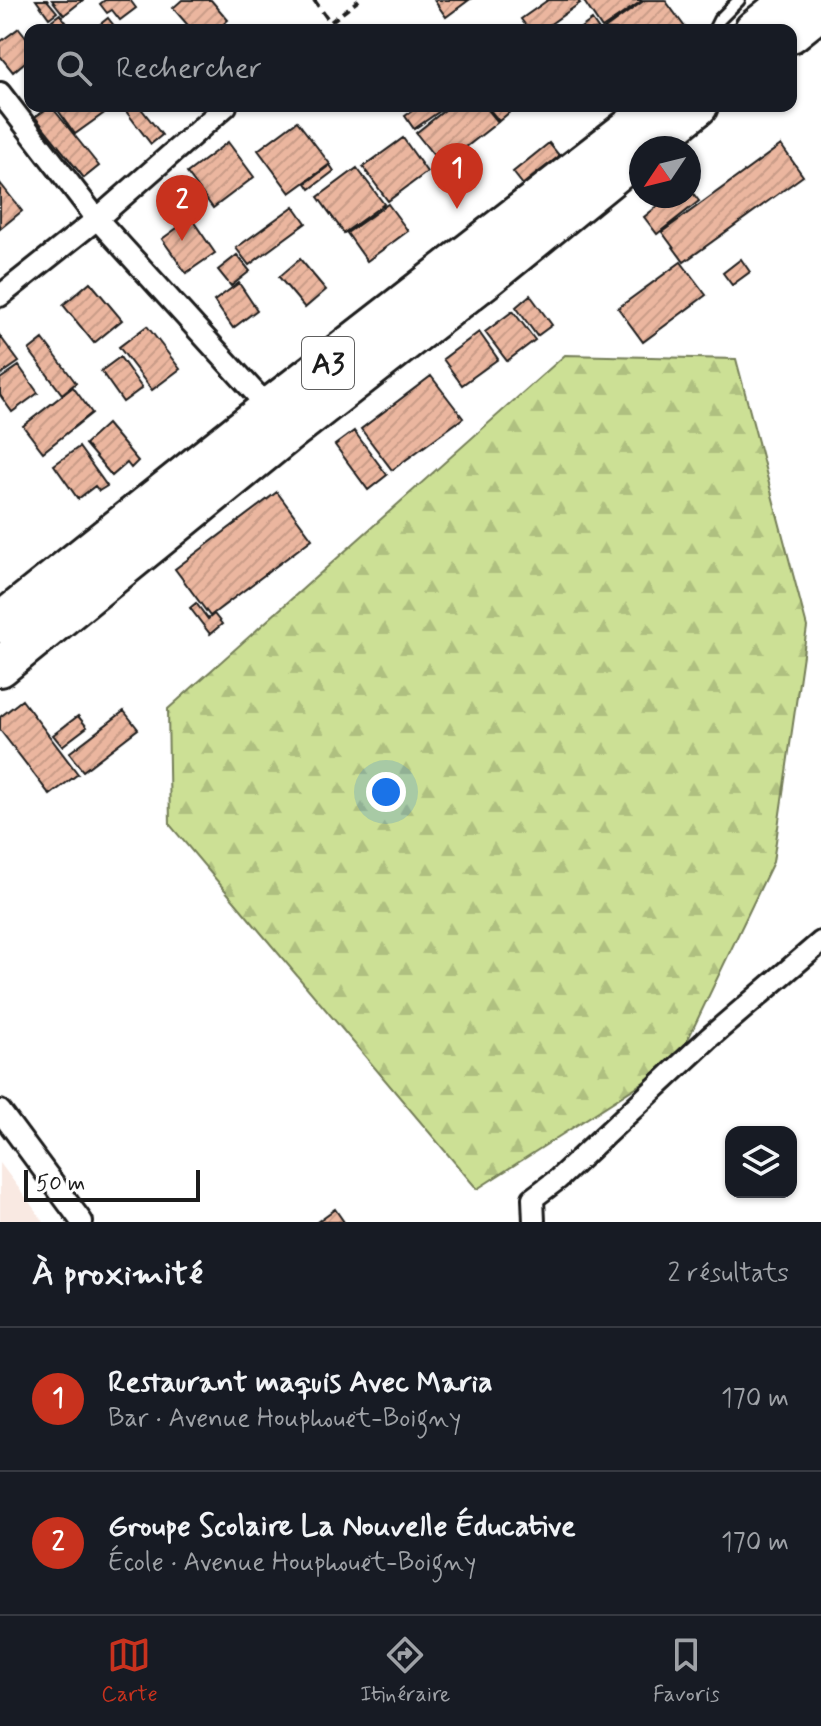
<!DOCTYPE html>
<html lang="fr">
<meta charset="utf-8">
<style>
body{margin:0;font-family:Mynerve,sans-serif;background:#20242c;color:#f1f3f6}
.controls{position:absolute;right:24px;bottom:24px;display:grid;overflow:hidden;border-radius:16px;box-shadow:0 2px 6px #0004}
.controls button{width:72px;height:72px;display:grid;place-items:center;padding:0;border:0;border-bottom:2px solid #363941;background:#171b24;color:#f1f3f6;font:40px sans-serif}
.compass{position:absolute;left:629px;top:136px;width:72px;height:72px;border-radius:50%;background:#171b24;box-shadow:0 2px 6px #0004;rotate:235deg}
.scale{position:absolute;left:24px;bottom:20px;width:176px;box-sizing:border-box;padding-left:8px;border:4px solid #1c1c1c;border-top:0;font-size:22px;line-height:28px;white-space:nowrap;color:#1c1c1c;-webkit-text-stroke:6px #fff;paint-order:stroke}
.you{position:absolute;left:386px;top:792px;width:28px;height:28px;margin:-20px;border:6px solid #fff;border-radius:50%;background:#1a73e8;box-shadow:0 0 0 12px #1a73e833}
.badge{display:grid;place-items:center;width:52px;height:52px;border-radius:50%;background:#c8321e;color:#fff;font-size:26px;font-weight:700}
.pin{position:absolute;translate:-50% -66px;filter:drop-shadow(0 2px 4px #0008)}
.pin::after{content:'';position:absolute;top:42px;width:28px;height:24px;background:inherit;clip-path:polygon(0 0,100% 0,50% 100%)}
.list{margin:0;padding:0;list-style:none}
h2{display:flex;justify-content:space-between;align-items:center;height:104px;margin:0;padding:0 32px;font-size:34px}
h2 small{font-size:26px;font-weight:400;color:#9ea1a6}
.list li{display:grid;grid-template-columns:52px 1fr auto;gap:24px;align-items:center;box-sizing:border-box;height:144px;padding:0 32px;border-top:2px solid #363941}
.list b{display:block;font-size:30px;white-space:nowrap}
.list p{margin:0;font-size:26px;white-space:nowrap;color:#9ea1a6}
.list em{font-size:26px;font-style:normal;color:#9ea1a6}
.icon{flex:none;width:44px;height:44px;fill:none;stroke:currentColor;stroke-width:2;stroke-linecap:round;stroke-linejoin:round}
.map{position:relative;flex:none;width:821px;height:1222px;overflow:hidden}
.search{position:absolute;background:#171b24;box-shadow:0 2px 6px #0004;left:24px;right:24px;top:24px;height:88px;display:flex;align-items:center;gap:20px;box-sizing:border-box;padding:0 28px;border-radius:16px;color:#9ea1a6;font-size:30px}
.sheet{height:392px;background:#171b24}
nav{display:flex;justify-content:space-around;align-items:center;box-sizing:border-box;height:112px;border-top:2px solid #363941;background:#171b24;font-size:22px;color:#9ea1a6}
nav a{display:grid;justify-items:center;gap:4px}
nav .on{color:#c8321e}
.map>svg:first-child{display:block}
.built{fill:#f9e9e2}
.forest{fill:url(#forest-firs);stroke:#747e58;stroke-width:2}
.building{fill:url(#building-hatch);stroke:#1c1c1c;stroke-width:2}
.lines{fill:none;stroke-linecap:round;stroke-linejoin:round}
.lane-casing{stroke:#1c1c1c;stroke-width:16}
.street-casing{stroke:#1c1c1c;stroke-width:26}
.highway-casing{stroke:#1c1c1c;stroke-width:44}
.path{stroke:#1c1c1c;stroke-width:4;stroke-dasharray:8 6;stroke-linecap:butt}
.lane{stroke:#fff;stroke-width:10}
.street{stroke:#fff;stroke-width:20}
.highway{stroke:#fff;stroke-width:38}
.labels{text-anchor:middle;stroke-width:6;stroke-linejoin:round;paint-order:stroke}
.shield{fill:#fff;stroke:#606060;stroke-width:2}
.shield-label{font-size:30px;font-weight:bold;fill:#1c1c1c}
</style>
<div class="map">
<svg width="821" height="1222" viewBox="0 0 821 1222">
<defs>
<pattern id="forest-firs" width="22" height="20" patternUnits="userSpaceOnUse" patternTransform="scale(2)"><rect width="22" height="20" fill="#cce095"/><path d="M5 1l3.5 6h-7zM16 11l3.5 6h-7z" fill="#afc080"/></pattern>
<pattern id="building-hatch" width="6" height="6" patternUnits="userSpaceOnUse" patternTransform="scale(2)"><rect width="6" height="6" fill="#ebb69f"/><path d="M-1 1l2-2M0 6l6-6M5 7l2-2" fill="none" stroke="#c99c88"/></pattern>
</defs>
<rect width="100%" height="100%" fill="#fff"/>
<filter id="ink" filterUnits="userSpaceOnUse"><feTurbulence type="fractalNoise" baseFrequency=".0125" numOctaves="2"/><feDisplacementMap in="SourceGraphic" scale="16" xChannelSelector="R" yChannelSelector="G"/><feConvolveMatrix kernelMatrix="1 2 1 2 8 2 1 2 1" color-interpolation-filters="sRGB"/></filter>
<g filter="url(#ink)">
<path class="built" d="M0 1163 44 1222H0Z"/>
<path class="forest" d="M565 355 736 359 807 627 773 862 678 1060 477 1189 170 825 168 709Z"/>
<path class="building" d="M36 0H47L57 12 49 18Z
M52 0H83L64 15Z
M105 0H130L136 8 120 20 112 10 107 13 100 4Z
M182 0H211L228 20 217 30H192L173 8Z
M434 0H469L446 17Z
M548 0H577L580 3 542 30H529L521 19Z
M583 0H643L602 28Z
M645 0H665L687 30H603Z
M60 14 72 30H59L52 20Z
M108 18 115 27 112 30H93Z
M592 20 599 30H578Z
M19 28 30 42V58L13 72 0 56V42Z
M51 106 99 166 84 178 35 117Z
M55 106H108L110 109 75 134Z
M122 106H139L162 135 151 144Z
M419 106H447L414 129 405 116Z
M450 106H485L498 122 442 166 416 133Z
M487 106H517L499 121Z
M297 121 330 164 290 193 258 150Z
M403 138 427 172 388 201 363 167Z
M228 142 254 177 213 208 187 173Z
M549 143 567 165 531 195 513 172Z
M781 145 803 176 684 262 662 232Z
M330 165 334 171 310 189 306 183Z
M357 168 384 204 344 233 318 197Z
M0 183 22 211 0 229Z
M689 188 699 201 657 234 644 217 670 196H689Z
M388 204 408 231 367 261 347 233Z
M294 206 306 223 249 265 236 248Z
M191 218 215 253 186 273 162 239Z
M237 255 250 271 231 286 218 270Z
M300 259 326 290 305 308 279 277Z
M741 259 750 272 732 285 723 273Z
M681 262 706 295 643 342 618 308Z
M90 282 122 320 94 343 63 305Z
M239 283 257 310 233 328 214 301Z
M530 295 552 325 537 336 516 307Z
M513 311 535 340 507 361 485 332Z
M147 326 180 369 152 390 119 347Z
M479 332 498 359 462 385 443 359Z
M0 336 19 362 0 375Z
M43 339 76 383 62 394 29 350Z
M120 357 142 388 123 402 101 371Z
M19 366 38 393 12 412 0 395V379Z
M431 376 463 418 392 470 361 429Z
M73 387 92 413 43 452 23 426Z
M107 424 138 461 131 468 127 463 112 476 85 444Z
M354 431 387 475 368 490 335 445Z
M79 447 107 486 99 491 95 486 78 499 54 465Z
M277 492 312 539 210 616 175 569Z
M196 603 208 619 214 614 222 624 210 634 190 608Z
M22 700 78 774 50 795 0 730V717Z
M124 711 138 729 83 771 69 753Z
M78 716 87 727 62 746 53 735Z
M335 1209 344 1222H317Z"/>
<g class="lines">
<defs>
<path id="lane" d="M714 30 719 20 739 0"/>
<path id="street" d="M0 93 97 219 269 408
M0 296 97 219 226 106
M0 1111 82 1222
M534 1222 533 1198 558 1179 710 1037 821 942"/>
<path id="highway" d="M754 30 791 0
M791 33 821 9
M646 148 698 106
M0 623 269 408 658 106
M0 667 290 431 484 280 641 152"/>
</defs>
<use href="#lane" class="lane-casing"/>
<use href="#street" class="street-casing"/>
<use href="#highway" class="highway-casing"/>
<path class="path" d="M314 0 330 22
M320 30 359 0"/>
<use href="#lane" class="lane"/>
<use href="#street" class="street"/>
<use href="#highway" class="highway"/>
</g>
</g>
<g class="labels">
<rect class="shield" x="302" y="337" width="52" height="52" rx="6"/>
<g class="shield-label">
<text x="328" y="373">A3</text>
</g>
</g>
</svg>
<div class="controls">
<button><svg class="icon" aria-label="layers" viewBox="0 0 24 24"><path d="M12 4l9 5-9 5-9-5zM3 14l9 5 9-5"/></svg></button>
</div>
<svg class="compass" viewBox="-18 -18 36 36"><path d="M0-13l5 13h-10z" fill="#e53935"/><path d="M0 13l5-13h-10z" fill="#9ea1a6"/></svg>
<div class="scale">50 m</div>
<div class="you"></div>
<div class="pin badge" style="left:457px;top:209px">1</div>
<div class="pin badge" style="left:182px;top:241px">2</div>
<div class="search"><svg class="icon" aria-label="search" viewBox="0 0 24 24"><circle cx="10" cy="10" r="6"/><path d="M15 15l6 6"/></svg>Rechercher</div>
</div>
<section class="sheet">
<h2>À proximité<small>2 résultats</small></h2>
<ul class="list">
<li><span class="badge">1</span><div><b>Restaurant maquis Avec Maria</b><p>Bar · Avenue Houphouët-Boigny</p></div><em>170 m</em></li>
<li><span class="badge">2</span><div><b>Groupe Scolaire La Nouvelle Éducative</b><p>École · Avenue Houphouët-Boigny</p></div><em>170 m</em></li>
</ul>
</section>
<nav>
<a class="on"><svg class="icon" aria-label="map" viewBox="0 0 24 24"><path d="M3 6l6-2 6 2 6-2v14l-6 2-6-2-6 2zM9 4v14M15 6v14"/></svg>Carte</a>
<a><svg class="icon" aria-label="directions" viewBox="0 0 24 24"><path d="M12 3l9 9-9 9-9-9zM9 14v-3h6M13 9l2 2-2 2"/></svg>Itinéraire</a>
<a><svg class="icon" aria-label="saved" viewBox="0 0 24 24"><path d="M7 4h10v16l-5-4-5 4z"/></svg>Favoris</a>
</nav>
